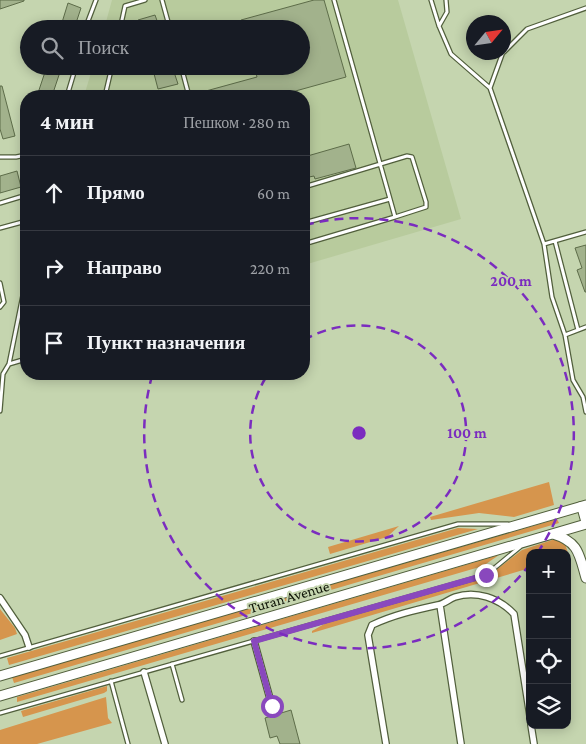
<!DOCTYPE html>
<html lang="ru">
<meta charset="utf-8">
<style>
body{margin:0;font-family:"Crimson Pro",serif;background:#20242c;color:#f1f3f6}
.controls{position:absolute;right:15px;bottom:15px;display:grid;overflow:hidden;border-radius:10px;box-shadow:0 2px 12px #0003}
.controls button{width:45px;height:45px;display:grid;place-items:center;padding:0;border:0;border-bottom:1px solid #363941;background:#171b24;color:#f1f3f6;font:25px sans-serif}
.compass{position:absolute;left:466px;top:15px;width:45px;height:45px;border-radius:50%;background:#171b24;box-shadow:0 2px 12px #0003;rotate:61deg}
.stop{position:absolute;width:15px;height:15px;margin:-11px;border:4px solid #8948bd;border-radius:50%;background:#fff}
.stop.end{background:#8948bd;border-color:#fff;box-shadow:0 1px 5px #0008}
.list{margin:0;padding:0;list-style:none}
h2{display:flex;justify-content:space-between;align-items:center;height:65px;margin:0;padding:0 20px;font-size:21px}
h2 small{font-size:16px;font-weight:400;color:#9ea1a6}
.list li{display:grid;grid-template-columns:32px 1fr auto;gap:15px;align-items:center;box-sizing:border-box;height:75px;padding:0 20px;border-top:1px solid #363941}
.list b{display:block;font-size:19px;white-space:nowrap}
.list em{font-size:16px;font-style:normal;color:#9ea1a6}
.icon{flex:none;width:28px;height:28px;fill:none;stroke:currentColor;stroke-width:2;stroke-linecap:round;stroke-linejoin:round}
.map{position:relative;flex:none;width:586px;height:744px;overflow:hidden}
.search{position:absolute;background:#171b24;box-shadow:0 2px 12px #0003;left:20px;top:20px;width:290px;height:55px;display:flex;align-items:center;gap:12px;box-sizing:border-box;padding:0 18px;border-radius:28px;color:#9ea1a6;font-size:19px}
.panel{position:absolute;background:#171b24;box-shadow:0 2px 12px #0003;left:20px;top:90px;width:290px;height:290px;border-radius:20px}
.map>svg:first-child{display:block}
.built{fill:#b8cb9d}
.green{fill:#d6954d}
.building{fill:#a2b28c;stroke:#5d6c49}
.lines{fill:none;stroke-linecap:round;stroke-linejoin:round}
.lane-casing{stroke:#515f3c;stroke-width:5.5}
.street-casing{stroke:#515f3c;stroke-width:8}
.secondary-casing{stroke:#515f3c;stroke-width:10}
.primary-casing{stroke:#515f3c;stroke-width:11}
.lane{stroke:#fff;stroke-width:3}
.street{stroke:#fff;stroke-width:5.5}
.secondary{stroke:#fff;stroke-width:8}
.primary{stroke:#fff;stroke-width:9}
.route{stroke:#8948bd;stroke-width:6}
.ring{fill:none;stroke:#7b2cbf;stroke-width:2.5;stroke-dasharray:9 6}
.labels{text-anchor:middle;stroke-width:4;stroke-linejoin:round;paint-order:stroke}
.street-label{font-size:15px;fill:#0d1205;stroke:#c5d5af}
.centre{fill:#7b2cbf;stroke:#c5d5af;stroke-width:2.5}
.ring-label{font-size:15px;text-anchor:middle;font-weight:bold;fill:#7b2cbf;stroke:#c5d5af;stroke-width:4;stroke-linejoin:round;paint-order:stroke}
</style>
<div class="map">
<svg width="586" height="744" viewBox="0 0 586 744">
<rect width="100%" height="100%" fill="#c5d5af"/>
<path class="built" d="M112 0H398L461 219 304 265V96H84L93 66H301V29H104Z"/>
<path class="green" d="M549 482 554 505 514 517 479 513 431 520 430 517Z
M557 519 559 523 14 683 12 677Z
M399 526 387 537 330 554 328 547Z
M458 528 478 529 9 665 7 658Z
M555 539 565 543 569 557H567V553H530V568L312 633V631L326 623 484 577 492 573 522 550Z
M499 555 483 566 17 702V697Z
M0 609 15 628 17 634 0 640Z
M107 686V691L104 693 23 717 21 711Z
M106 697 108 718 112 723 37 744H0V730Z"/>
<path class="building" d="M0 0H24V1L0 9Z
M314 0H324L346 77 281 95V96H195V94L257 77 254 66H301V29H244L241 20Z
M68 3 81 8 74 29H60Z
M155 15 160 29H141L138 20Z
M47 66H62L52 96H37Z
M152 66H172L178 84 158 89Z
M0 86H2L15 136 3 139 0 129Z
M349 144 356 168 315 179 314 176 304 178V157Z
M17 171 21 187 0 193V176Z
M586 245V292H585L577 270 582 268 575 248Z
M291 710 300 744H280L277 736 270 738 265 718Z"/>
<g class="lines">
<defs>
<path id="lane" d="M162 0 170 29
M431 0 439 26 451 54 490 88 544 244 552 297 565 335 573 380 583 397 586 412
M439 26 447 12 446 0
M85 29 96 0
M120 29 125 6 145 0
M504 52 527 29 586 8
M181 66 189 96
M490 88 503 52
M67 96 76 66
M105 96 112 66
M0 157H16L26 155
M304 187 407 156 412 157 426 202V207L395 217
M0 203 20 197
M304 223 390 199 334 0
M0 228 26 221
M555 241 578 330
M304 244 395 217 390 199
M544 244 586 232
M0 283 4 302 0 307
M565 335 586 327
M9 364 26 280
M0 411 3 374 9 364 26 359
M0 656 458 524H508
M172 664 182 700
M111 681 128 744
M0 713 486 575 520 547"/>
<path id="street" d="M0 598 25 635 29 647
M440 605 461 744
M254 641 272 706
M144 672 165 744
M531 725 534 744
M386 744 368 635 372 625C393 615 415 610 438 605 444 604 449 599 455 597 476 590 499 598 514 614L530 716"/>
<path id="secondary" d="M581 506 586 524"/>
<path id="primary" d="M553 534C579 542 579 554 586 578
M0 676 586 505
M0 696 586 524"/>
</defs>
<use href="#lane" class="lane-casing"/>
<use href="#street" class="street-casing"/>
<use href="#secondary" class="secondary-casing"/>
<use href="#primary" class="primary-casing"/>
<use href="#lane" class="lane"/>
<use href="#street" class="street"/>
<use href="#secondary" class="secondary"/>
<use href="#primary" class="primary"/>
</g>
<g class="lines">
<path class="route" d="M272 706 254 641 486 575"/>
</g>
<g class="ring">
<path d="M304 340A108 108 0 1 1 268 374"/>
<path d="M530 564A215 215 0 0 1 152 376M305 225A215 215 0 0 1 538 552"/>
</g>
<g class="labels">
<g class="street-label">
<text transform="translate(289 597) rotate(-16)" y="5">Turan Avenue</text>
</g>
</g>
<circle cx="359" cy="433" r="8" class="centre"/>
<g class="ring-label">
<text x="511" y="286">200 m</text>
<text x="467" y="438">100 m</text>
</g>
</svg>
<div class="controls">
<button>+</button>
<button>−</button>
<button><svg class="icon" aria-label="locate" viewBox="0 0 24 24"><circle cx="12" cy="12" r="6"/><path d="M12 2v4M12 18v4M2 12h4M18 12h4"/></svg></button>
<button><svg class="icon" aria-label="layers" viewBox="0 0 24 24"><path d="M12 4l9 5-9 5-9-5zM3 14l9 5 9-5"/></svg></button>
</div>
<svg class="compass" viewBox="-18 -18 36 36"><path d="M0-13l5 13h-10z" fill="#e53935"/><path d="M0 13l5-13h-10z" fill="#9ea1a6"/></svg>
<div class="stop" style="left:272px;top:706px"></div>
<div class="stop end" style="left:486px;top:575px"></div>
<div class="search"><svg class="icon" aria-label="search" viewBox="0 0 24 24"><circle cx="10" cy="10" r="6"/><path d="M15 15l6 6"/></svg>Поиск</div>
<section class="panel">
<h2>4 мин<small>Пешком · 280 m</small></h2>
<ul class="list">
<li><svg class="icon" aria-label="ahead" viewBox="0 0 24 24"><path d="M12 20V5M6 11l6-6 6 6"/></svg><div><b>Прямо</b></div><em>60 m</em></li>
<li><svg class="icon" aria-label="right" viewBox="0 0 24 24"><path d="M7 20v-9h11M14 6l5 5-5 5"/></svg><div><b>Направо</b></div><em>220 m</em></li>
<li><svg class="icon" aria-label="arrive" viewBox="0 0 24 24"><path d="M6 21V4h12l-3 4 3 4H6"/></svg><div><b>Пункт назначения</b></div></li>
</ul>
</section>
</div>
